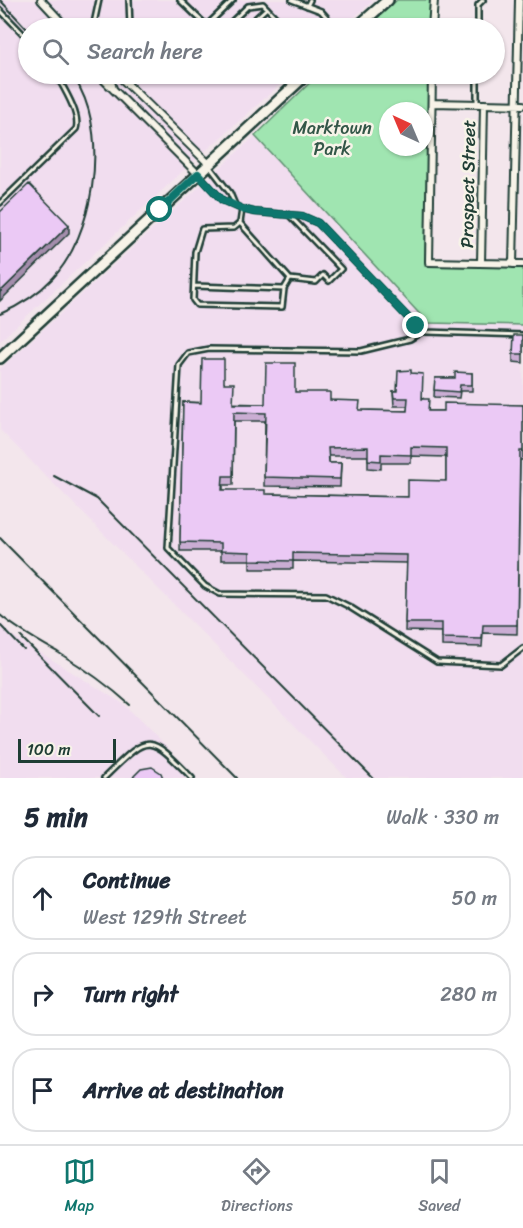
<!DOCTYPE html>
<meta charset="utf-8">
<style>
body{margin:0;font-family:Sriracha,sans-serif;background:#f6f6f7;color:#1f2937}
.compass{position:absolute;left:379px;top:102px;width:54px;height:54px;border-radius:50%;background:#fff;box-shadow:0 2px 4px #0004;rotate:316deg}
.scale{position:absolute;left:18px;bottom:15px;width:98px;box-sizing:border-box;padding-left:6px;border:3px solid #1f3d34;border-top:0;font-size:16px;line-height:21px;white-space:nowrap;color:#1f3d34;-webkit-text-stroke:4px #f7f3e8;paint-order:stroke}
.stop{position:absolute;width:18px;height:18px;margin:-14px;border:4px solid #0f766e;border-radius:50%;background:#fff}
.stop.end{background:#0f766e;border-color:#fff;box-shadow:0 2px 6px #0008}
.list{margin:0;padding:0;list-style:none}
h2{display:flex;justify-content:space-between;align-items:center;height:78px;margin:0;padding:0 24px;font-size:26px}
h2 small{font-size:20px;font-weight:400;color:#747a83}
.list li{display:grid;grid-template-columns:39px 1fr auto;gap:18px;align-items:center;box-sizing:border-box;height:84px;margin:0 12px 12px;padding:0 12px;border:2px solid #e0e1e3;border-radius:24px}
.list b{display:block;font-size:22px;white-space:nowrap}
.list p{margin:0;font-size:20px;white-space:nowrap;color:#747a83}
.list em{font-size:20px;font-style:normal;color:#747a83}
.icon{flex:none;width:33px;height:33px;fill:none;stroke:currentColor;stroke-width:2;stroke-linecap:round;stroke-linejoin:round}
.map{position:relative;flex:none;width:523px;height:778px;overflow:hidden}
.search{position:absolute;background:#fff;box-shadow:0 2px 4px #0004;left:18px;right:18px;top:18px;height:66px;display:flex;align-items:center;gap:15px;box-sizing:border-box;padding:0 21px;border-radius:33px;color:#747a83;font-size:22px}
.sheet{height:366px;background:#fff}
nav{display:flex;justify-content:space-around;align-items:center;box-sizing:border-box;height:84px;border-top:2px solid #e0e1e3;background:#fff;font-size:16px;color:#747a83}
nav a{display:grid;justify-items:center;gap:3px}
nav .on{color:#0f766e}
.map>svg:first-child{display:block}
.built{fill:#f1ddef}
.green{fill:#a0e5b1;stroke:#609172;stroke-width:1.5;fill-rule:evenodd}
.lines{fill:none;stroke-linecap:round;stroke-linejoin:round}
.lane-casing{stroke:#1f3d34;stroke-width:8}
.street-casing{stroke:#1f3d34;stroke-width:10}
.secondary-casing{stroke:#1f3d34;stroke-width:14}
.lane{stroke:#f7f3e8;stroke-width:3}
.street{stroke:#f7f3e8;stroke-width:6}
.secondary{stroke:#f7f3e8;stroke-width:9}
.rail{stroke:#1f3d34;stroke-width:2}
.wall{fill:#caadd3;stroke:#1f3d34;stroke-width:1.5;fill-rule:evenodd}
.shaded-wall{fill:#a48dac;stroke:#1f3d34;stroke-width:1.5}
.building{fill:#ebc9f5;stroke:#1f3d34;stroke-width:1.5;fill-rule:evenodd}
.route{stroke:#0f766e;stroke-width:8}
.labels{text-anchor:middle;stroke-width:5;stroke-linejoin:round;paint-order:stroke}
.park-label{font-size:18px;fill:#325647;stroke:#f7f3e8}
.street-label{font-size:18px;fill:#1f3d34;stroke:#f7f3e8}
</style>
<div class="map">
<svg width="523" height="778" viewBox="0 0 523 778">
<rect width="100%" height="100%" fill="#f3e6ec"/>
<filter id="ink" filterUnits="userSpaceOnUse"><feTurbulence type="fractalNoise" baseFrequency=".0167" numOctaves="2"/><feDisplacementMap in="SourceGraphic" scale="12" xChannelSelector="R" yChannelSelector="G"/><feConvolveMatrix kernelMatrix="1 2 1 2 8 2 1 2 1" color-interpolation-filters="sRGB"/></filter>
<g filter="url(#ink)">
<path class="built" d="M0 0H374L342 28H28V74H292L182 172 0 341Z
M255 136 428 323 523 325V778H347L0 430V369Z
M0 622 12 635 125 705 197 778H0Z"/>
<path class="green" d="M397 0H431L430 28H367Z
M319 74H429L425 265 523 267V325L428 323 255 136ZM388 111H424V147H388Z"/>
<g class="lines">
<defs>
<path id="lane" d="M129 0 130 28
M180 0 209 28
M292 0 321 11 336 28
M307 6 310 0
M0 10 28 39
M206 26 233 0
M93 28 99 0
M225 28 248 6 263 4 281 23 276 28
M245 28 267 8
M478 28V5L483 0
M129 84 130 74
M477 104V74
M210 167 230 193 235 205
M199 175 222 200 242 209 254 212 302 216 318 223 416 326 425 332 523 335
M0 203 76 129C81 115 63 87 56 74
M289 215 341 269 329 281 323 275 316 282 290 279
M240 223 234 228 202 229 195 252 193 300 197 305 282 307 284 289 290 279 240 223 242 209
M194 286 284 289
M423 331 410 339 361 351 209 349 188 353 179 365 168 548 205 586 220 594 326 595 348 606 437 662 501 665 523 648
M104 778C149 734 147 732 192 778"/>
<path id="street" d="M41 0 67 28
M432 28 434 0
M98 74 198 174
M109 74 113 89
M117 74 209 164
M432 74 429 262 523 264
M432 103 523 105
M481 263 484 104
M513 264 519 0"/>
<path id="secondary" d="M356 28 388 0
M0 358 307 74"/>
</defs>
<use href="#lane" class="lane-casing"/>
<use href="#street" class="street-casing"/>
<use href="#secondary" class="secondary-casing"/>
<use href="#lane" class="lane"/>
<use href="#street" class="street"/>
<use href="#secondary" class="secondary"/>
<path class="rail" d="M0 0 28 30
M0 314C19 306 38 294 53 278 93 235 108 142 80 88 78 83 73 78 70 74
M54 476 97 499 373 778
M0 538 237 778
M0 615C18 630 38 641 59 653 84 668 108 685 130 705
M0 625 24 650
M21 637 99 716"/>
</g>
<path class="wall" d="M523 335V363L513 362V354Z
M411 373 429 411H444L523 405V460H520L517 634 483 633 482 647 442 646V632L405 631 407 563 293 561V569H250V560H221V551H180L183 402 265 404 295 392 330 400 360 410 407 411 408 406H394L393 391H397ZM234 421H265L264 486 340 487 341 463H329V456H368V468L381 469V463H411V456L446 457V481L408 497 265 494 223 490V485H233Z
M472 373V391H460L459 398 434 397 435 378H455Z"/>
<path class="shaded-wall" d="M69 225V233L0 301V292Z"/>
<path class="building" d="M29 184 69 225 0 292V212Z
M514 335H523V354H513Z
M202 359H224V383H234L233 404H265L266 363H295V392H330V400L360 401 359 410 407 411 408 398H394L393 391H397L398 371 411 370V373L423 374 422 399H429L428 411H444V403L523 405V451H520L517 625H483L482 639 442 638V623H405L407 555 293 553V561L250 560V552L221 551V543L180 542 183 402 201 403ZM234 412 266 413 264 477 340 479 341 463H329L328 448 368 447V460L381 461V454L411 455V447L446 448V481L408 480V497L265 494V490H222L223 476H233Z
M455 372 472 373V385H460L459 392 434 390 435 378H455Z
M152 767 161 773 163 778H133L134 776 141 769Z"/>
</g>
<g class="lines" filter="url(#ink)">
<path class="route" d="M160 210 198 174 222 200 242 209 254 212 302 216 318 223 416 326"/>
</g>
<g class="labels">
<g class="park-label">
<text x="332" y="134">Marktown<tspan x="332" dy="21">Park</tspan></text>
</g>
<g class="street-label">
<text transform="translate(468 184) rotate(-89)" y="6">Prospect Street</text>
</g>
</g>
</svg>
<svg class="compass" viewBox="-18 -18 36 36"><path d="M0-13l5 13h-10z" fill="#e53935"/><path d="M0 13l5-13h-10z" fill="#747a83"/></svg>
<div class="scale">100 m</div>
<div class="stop" style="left:160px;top:210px"></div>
<div class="stop end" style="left:416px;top:326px"></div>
<div class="search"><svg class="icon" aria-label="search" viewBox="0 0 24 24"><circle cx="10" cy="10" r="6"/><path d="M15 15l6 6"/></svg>Search here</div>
</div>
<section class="sheet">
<h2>5 min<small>Walk · 330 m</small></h2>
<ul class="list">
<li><svg class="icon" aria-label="ahead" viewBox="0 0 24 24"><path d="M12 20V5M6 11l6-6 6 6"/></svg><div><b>Continue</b><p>West 129th Street</p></div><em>50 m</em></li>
<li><svg class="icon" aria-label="right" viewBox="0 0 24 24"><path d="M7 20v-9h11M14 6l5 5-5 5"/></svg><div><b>Turn right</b></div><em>280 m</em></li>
<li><svg class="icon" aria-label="arrive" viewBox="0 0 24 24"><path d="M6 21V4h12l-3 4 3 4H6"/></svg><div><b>Arrive at destination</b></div></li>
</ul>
</section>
<nav>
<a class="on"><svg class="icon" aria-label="map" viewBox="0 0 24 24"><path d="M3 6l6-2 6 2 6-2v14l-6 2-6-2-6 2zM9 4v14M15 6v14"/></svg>Map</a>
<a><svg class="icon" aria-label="directions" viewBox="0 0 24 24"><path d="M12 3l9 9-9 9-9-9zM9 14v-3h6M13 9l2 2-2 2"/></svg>Directions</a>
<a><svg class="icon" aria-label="saved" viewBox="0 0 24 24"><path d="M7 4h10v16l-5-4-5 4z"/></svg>Saved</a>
</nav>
